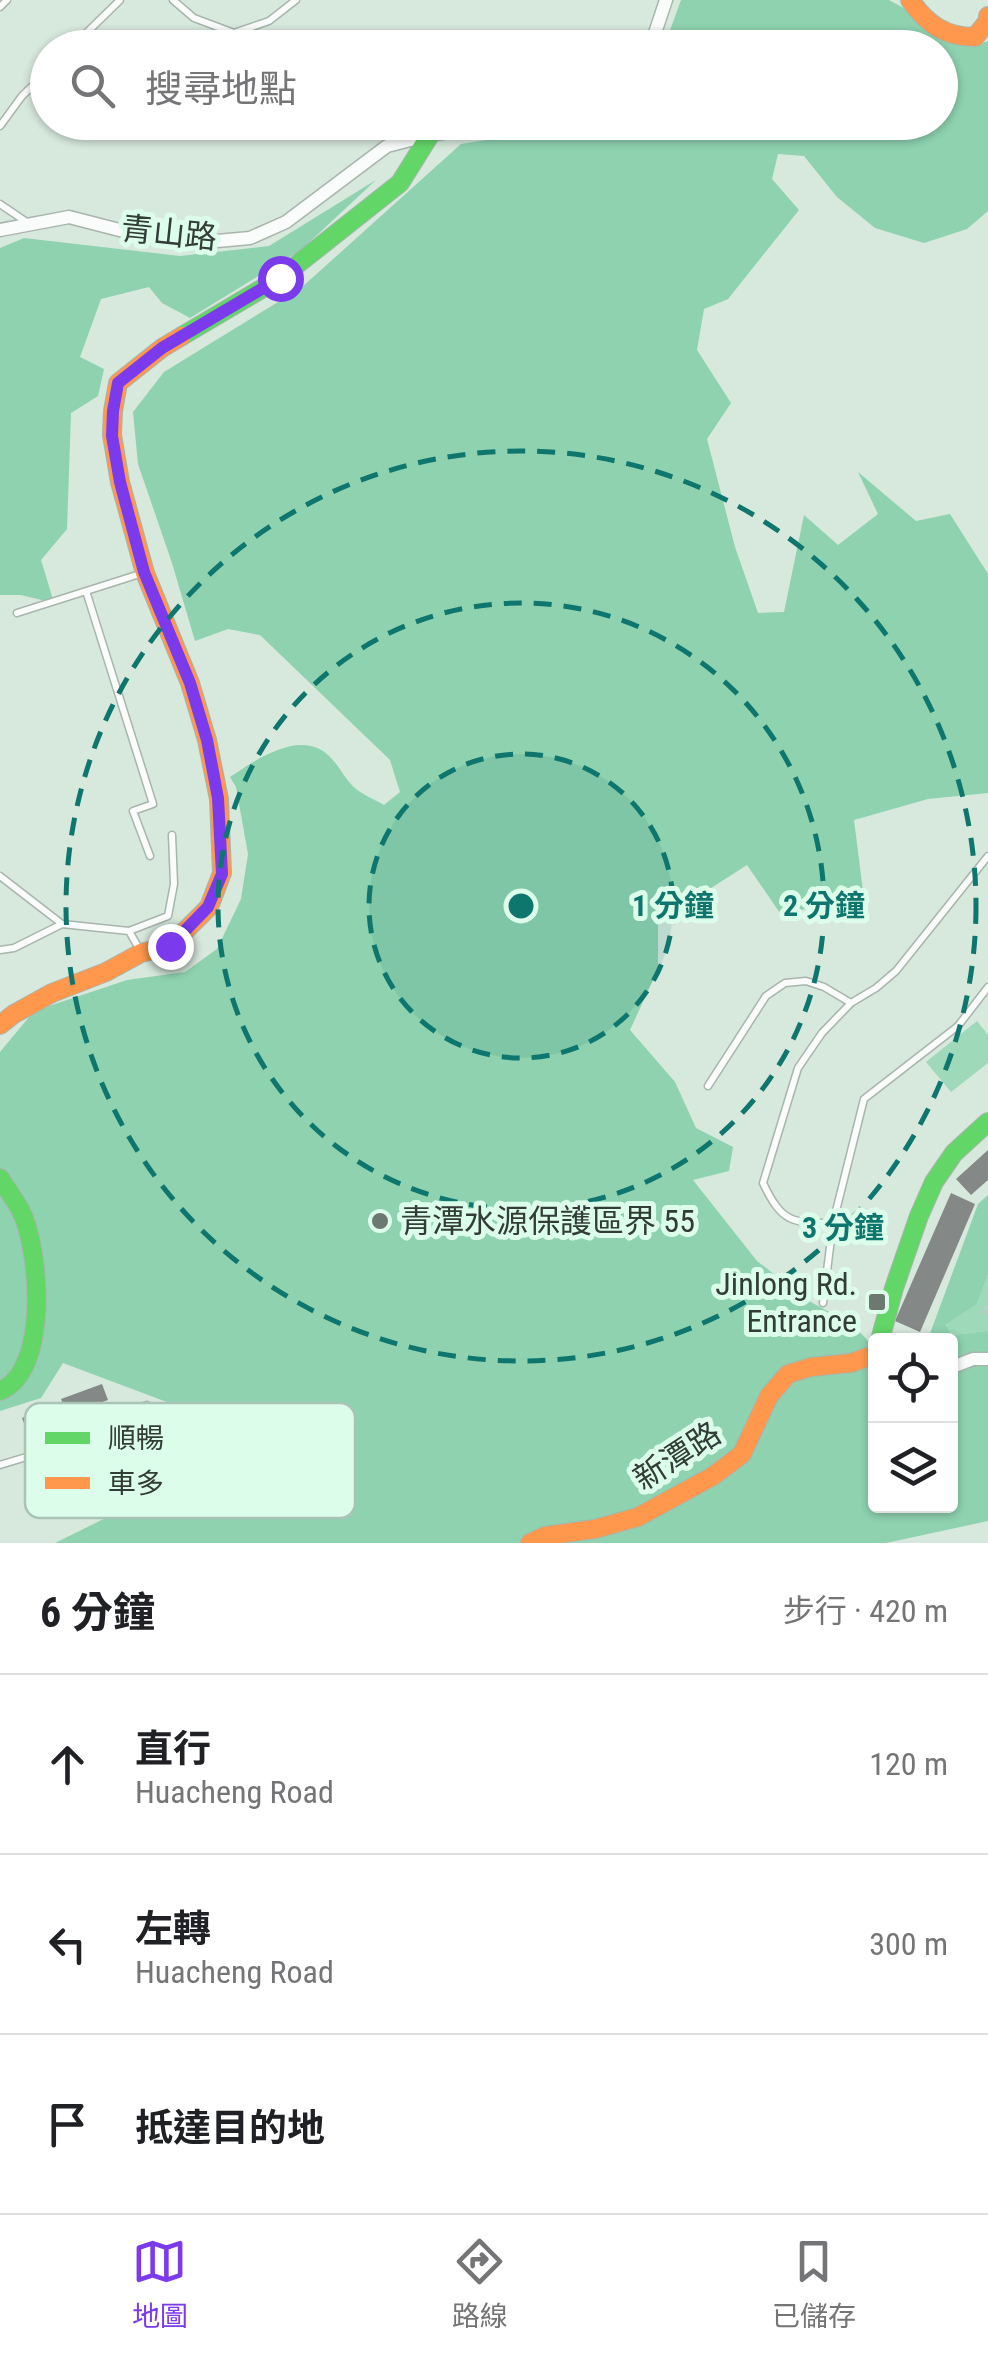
<!DOCTYPE html>
<html lang="zh-TW">
<meta charset="utf-8">
<style>
body{margin:0;font-family:"Roboto Condensed","Noto Sans TC",sans-serif;background:#f6f6f6;color:#202124}
.controls{position:absolute;right:30px;bottom:30px;display:grid;overflow:hidden;border-radius:10px;box-shadow:0 2px 8px #0004}
.controls button{width:90px;height:90px;display:grid;place-items:center;padding:0;border:0;border-bottom:2px solid #e0e0e0;background:#fff;color:#202124;font:50px sans-serif}
.stop{position:absolute;width:30px;height:30px;margin:-22px;border:8px solid #7c3aed;border-radius:50%;background:#fff}
.stop.end{background:#7c3aed;border-color:#fff;box-shadow:0 2px 10px #0008}
.list{margin:0;padding:0;list-style:none}
h2{display:flex;justify-content:space-between;align-items:center;height:130px;margin:0;padding:0 40px;font-size:42px}
h2 small{font-size:32px;font-weight:400;color:#757577}
.list li{display:grid;grid-template-columns:65px 1fr auto;gap:30px;align-items:center;box-sizing:border-box;height:180px;padding:0 40px;border-top:2px solid #e0e0e0}
.list b{display:block;font-size:38px;white-space:nowrap}
.list p{margin:0;font-size:32px;white-space:nowrap;color:#757577}
.list em{font-size:32px;font-style:normal;color:#757577}
.icon{flex:none;width:55px;height:55px;fill:none;stroke:currentColor;stroke-width:2;stroke-linecap:round;stroke-linejoin:round}
.map{position:relative;flex:none;width:988px;height:1543px;overflow:hidden}
.search{position:absolute;background:#fff;box-shadow:0 2px 8px #0004;left:30px;right:30px;top:30px;height:110px;display:flex;align-items:center;gap:25px;box-sizing:border-box;padding:0 35px;border-radius:55px;color:#757577;font-size:38px}
.sheet{height:670px;background:#fff}
nav{display:flex;justify-content:space-around;align-items:center;box-sizing:border-box;height:140px;border-top:2px solid #e0e0e0;background:#fff;font-size:28px;color:#757577}
nav a{display:grid;justify-items:center;gap:5px}
nav .on{color:#7c3aed}
.map>svg:first-child{display:block}
.green{fill:#9ed9b9}
.forest{fill:#8ed2af}
.building{fill:#848887}
.lines{fill:none;stroke-linecap:round;stroke-linejoin:round}
.lane-casing{stroke:#a8b5ad;stroke-width:9}
.street-casing{stroke:#a8b5ad;stroke-width:15}
.fast-casing{stroke:#a8b5ad;stroke-width:20}
.slow-casing{stroke:#a8b5ad;stroke-width:20}
.path{stroke:#c2c8c5;stroke-width:2.5;stroke-dasharray:10 5;stroke-linecap:butt}
.lane{stroke:#f9fcfa;stroke-width:6}
.street{stroke:#f9fcfa;stroke-width:12}
.fast{stroke:#63d668;stroke-width:18}
.slow{stroke:#ff974d;stroke-width:18}
.route{stroke:#7c3aed;stroke-width:12}
.ring{fill:none;stroke:#0f766e;stroke-width:5;stroke-dasharray:18 12}
.poi-dot{fill:#6b7970;stroke:#dcfdea;stroke-width:4}
.labels{text-anchor:middle;stroke-width:10;stroke-linejoin:round;paint-order:stroke}
.street-label{font-size:32px;fill:#313d36;stroke:#dcfdea}
.poi-label{font-size:32px;fill:#313d36;stroke:#dcfdea;text-anchor:start}
.key{fill:#dcfdea;stroke:#a9c3b4;stroke-width:2.5}
.key-label{font-size:28px;fill:#313d36}
.centre{fill:#0f766e;stroke:#dcfdea;stroke-width:5}
.ring-label{font-size:30px;text-anchor:middle;font-weight:bold;fill:#0f766e;stroke:#dcfdea;stroke-width:10;stroke-linejoin:round;paint-order:stroke}
</style>
<div class="map">
<svg width="988" height="1543" viewBox="0 0 988 1543">
<rect width="100%" height="100%" fill="#d7e8dd"/>
<path class="green" d="M977 1021 988 1035V1063L951 1092 926 1062Z
M988 1275V1331L952 1335 946 1323 977 1304Z"/>
<path class="forest" d="M681 0H889L931 23 950 30 971 47 988 41V211L967 229 924 243 875 228 837 197 804 156 778 154 772 179 799 210 728 299 704 309 697 350 731 403 707 439 735 547 758 613 784 612 804 515 838 545 878 514 858 472 916 521 950 514 988 574V793L928 799 854 820 863 891 782 916 747 865 658 922V969L630 1030 675 1082 696 1128 733 1147 729 1171 693 1180 757 1261 809 1301 853 1325 875 1348 876 1506H950V1340H886L894 1333 928 1339 978 1204 988 1195V1275L977 1304 946 1324 952 1335 988 1331V1521L886 1543H55L124 1509 164 1463 206 1433 204 1416 63 1363 41 1398 0 1411V1052L34 1011 127 980 185 972 217 949 241 899 248 854 236 787 230 777C257 759 303 727 331 758 340 767 346 781 356 789 364 795 375 800 384 805L400 792 390 760 260 635 228 629 195 641 172 563 138 464 133 412 164 372 301 288 461 144 544 131 566 123 940 122V48L664 47Z
M376 180 301 250 190 318 162 303 149 287 101 299 80 357 104 369 98 396 71 413 67 529 41 560 54 603 21 595H0V248L24 238 180 256 269 246Z"/>
<path class="building" d="M988 1150V1180L971 1195 956 1179Z
M951 1193 975 1204 920 1332 895 1321Z
M102 1384 108 1400 67 1415 61 1399Z
M56 1405 62 1421 28 1434 22 1418Z"/>
<g class="lines">
<defs>
<path id="lane" d="M173 0 194 18 234 33 269 21 296 0
M0 7 7 0
M71 48 120 0
M0 126 22 96 48 71
M0 204 28 223
M86 591 153 804 133 811 150 856
M17 613 143 573
M0 876 62 924 129 931 141 952
M129 931 168 916 174 884 172 835
M0 950 14 948 62 924
M708 1086 766 996 785 983 806 981 824 987 851 1003
M833 1223C792 1223 782 1223 763 1183L798 1068 822 1033 851 1003 876 988 896 971 988 856
M823 1303 833 1223 864 1099 958 1026 988 987
M0 1465 63 1446 106 1418 147 1405"/>
<path id="street" d="M650 48 666 0
M0 230 69 217 135 234 195 243 250 238 286 222 387 146 430 135 510 122
M950 1368 973 1359H988"/>
<path id="fast" d="M182 336 280 278 400 183 430 135
M0 1178C7 1189 15 1200 21 1211 40 1250 50 1371 0 1391
M880 1340 894 1288 919 1216 934 1182 954 1153 988 1122"/>
<path id="slow" d="M910 0C927 24 945 37 975 37L988 21V16
M0 1025 14 1014 52 993 106 972 141 953 170 946 209 907 222 873 219 799 207 740 190 683 145 573 120 482 112 435 113 411 118 383 162 348 182 336
M530 1543 545 1536 595 1529 638 1517 713 1476 742 1454 769 1396 788 1374 811 1367 851 1363 876 1354"/>
</defs>
<use href="#lane" class="lane-casing"/>
<use href="#street" class="street-casing"/>
<use href="#fast" class="fast-casing"/>
<use href="#slow" class="slow-casing"/>
<path class="path" d="M988 1306 983 1312 988 1318"/>
<use href="#lane" class="lane"/>
<use href="#street" class="street"/>
<use href="#fast" class="fast"/>
<use href="#slow" class="slow"/>
</g>
<g class="lines">
<path class="route" d="M170 946 208 907 222 874 218 798 207 740 190 683 144 572 120 482 112 436 113 411 118 383 162 348 280 278"/>
</g>
<circle cx="521" cy="906" r="152" fill="#0f766e" fill-opacity=".12"/>
<g class="ring">
<circle cx="521" cy="906" r="152"/>
<circle cx="521" cy="906" r="303"/>
<circle cx="521" cy="906" r="455"/>
</g>
<g class="poi-dot">
<circle cx="380" cy="1221" r="10"/>
<rect x="867" y="1292" width="20" height="20" rx="5"/>
</g>
<g class="labels">
<g class="street-label">
<text transform="translate(169 233) rotate(6)" y="11">青山路</text>
<text transform="translate(677 1456) rotate(-33)" y="11">新潭路</text>
</g>
<g class="poi-label">
<text x="400" y="1232">青潭水源保護區界 55</text>
<text x="857" y="1295" text-anchor="end">Jinlong Rd.<tspan x="857" dy="37">Entrance</tspan></text>
</g>
</g>
<rect x="25" y="1403" width="330" height="115" rx="15" class="key"/>
<rect x="45" y="1432" width="45" height="12" fill="#63d668"/>
<rect x="45" y="1477" width="45" height="12" fill="#ff974d"/>
<g class="key-label">
<text x="108" y="1448">順暢</text>
<text x="108" y="1493">車多</text>
</g>
<circle cx="521" cy="906" r="15" class="centre"/>
<g class="ring-label">
<text x="673" y="916">1 分鐘</text>
<text x="824" y="916">2 分鐘</text>
<text x="843" y="1238">3 分鐘</text>
</g>
</svg>
<div class="controls">
<button><svg class="icon" aria-label="locate" viewBox="0 0 24 24"><circle cx="12" cy="12" r="6"/><path d="M12 2v4M12 18v4M2 12h4M18 12h4"/></svg></button>
<button><svg class="icon" aria-label="layers" viewBox="0 0 24 24"><path d="M12 4l9 5-9 5-9-5zM3 14l9 5 9-5"/></svg></button>
</div>
<div class="stop" style="left:280px;top:278px"></div>
<div class="stop end" style="left:170px;top:946px"></div>
<div class="search"><svg class="icon" aria-label="search" viewBox="0 0 24 24"><circle cx="10" cy="10" r="6"/><path d="M15 15l6 6"/></svg>搜尋地點</div>
</div>
<section class="sheet">
<h2>6 分鐘<small>步行 · 420 m</small></h2>
<ul class="list">
<li><svg class="icon" aria-label="ahead" viewBox="0 0 24 24"><path d="M12 20V5M6 11l6-6 6 6"/></svg><div><b>直行</b><p>Huacheng Road</p></div><em>120 m</em></li>
<li><svg class="icon" aria-label="left" viewBox="0 0 24 24"><path d="M17 20v-9H6M10 6l-5 5 5 5"/></svg><div><b>左轉</b><p>Huacheng Road</p></div><em>300 m</em></li>
<li><svg class="icon" aria-label="arrive" viewBox="0 0 24 24"><path d="M6 21V4h12l-3 4 3 4H6"/></svg><div><b>抵達目的地</b></div></li>
</ul>
</section>
<nav>
<a class="on"><svg class="icon" aria-label="map" viewBox="0 0 24 24"><path d="M3 6l6-2 6 2 6-2v14l-6 2-6-2-6 2zM9 4v14M15 6v14"/></svg>地圖</a>
<a><svg class="icon" aria-label="directions" viewBox="0 0 24 24"><path d="M12 3l9 9-9 9-9-9zM9 14v-3h6M13 9l2 2-2 2"/></svg>路線</a>
<a><svg class="icon" aria-label="saved" viewBox="0 0 24 24"><path d="M7 4h10v16l-5-4-5 4z"/></svg>已儲存</a>
</nav>
